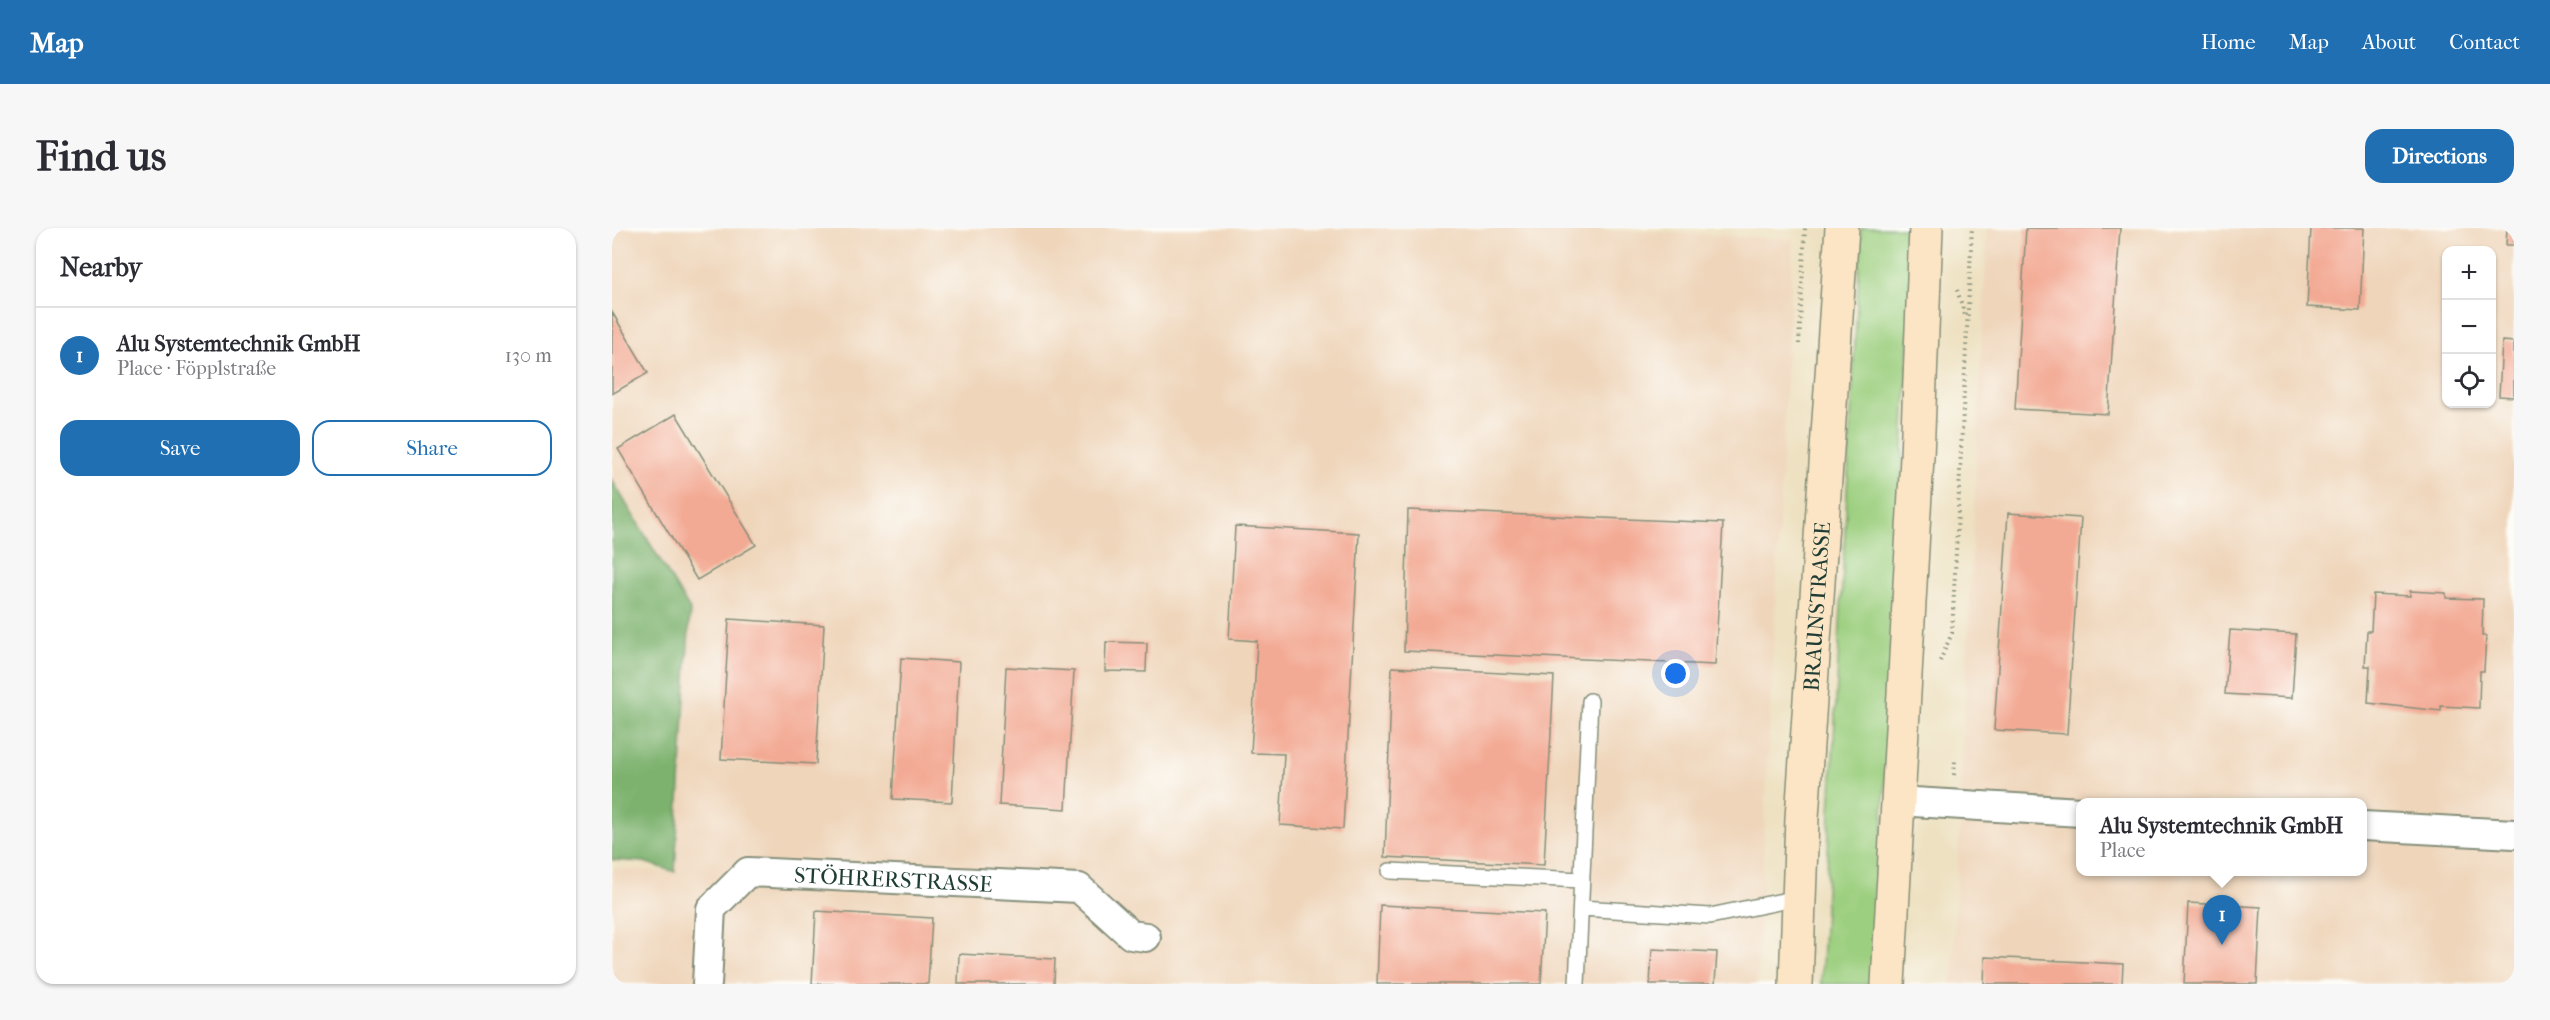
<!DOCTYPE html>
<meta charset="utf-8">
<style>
body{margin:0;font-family:"IM FELL French Canon",serif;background:#f7f7f7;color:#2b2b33}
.controls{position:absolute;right:18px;top:18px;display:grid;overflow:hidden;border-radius:12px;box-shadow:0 2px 4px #0004}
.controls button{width:54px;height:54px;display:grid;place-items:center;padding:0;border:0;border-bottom:2px solid #e1e1e2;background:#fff;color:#2b2b33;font:30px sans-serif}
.you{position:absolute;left:1064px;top:446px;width:21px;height:21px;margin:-15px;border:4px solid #fff;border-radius:50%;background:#1a73e8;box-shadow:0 0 0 9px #1a73e833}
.badge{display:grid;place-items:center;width:39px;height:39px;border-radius:50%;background:#1f6fb2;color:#fff;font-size:20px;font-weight:700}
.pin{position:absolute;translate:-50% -50px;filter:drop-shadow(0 2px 3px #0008)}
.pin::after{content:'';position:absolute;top:32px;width:21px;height:18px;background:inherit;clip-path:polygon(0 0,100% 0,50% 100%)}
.popup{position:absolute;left:1464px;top:570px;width:291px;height:78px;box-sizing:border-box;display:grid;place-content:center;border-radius:12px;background:#fff;filter:drop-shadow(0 2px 4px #0005);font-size:20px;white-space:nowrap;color:#7c7c81}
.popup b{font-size:22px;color:#2b2b33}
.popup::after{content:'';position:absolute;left:50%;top:100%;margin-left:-12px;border:12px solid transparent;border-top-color:#fff}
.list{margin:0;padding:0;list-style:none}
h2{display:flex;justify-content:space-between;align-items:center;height:78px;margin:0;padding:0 24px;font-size:26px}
h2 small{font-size:20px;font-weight:400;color:#7c7c81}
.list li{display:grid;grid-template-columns:39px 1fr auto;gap:18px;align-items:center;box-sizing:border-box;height:96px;padding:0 24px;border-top:2px solid #e1e1e2}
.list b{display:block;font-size:22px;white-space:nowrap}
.list p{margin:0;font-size:20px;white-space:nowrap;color:#7c7c81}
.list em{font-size:20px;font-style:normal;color:#7c7c81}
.actions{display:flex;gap:12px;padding:18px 24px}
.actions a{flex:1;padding:14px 0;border:2px solid #1f6fb2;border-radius:18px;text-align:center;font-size:21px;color:#1f6fb2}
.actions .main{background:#1f6fb2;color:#fff}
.icon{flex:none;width:33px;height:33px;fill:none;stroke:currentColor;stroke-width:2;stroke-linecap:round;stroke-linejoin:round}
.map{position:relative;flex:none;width:1902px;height:756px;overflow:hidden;border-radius:18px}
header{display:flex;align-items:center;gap:36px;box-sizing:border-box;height:84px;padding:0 30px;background:#1f6fb2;color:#fff}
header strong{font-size:28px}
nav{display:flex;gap:33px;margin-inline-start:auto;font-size:21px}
.intro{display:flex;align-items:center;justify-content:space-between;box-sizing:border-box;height:144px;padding:0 36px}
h1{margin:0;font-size:42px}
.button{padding:15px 27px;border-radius:18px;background:#1f6fb2;color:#fff;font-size:21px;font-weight:700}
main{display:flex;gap:36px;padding:0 36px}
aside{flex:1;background:#fff;border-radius:18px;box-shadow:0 2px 4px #0004}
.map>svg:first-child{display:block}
.built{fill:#efd6bb;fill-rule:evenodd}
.green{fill:#9ccf7f;stroke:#5e865a;stroke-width:1.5}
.forest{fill:#7db26e;stroke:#4e7851;stroke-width:1.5}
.building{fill:#f3aa94}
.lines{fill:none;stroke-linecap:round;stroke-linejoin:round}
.service-casing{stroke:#868f7a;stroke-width:18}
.minor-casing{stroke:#868f7a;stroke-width:32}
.secondary-casing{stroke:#868f7a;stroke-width:36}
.path{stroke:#868f7a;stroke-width:4;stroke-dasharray:1.5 4.5;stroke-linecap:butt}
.service{stroke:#fff;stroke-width:15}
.minor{stroke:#fff;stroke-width:28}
.secondary{stroke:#fce5c4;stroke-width:33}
.labels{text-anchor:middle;stroke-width:6;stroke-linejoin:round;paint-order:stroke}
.street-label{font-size:22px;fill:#1f3d34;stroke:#fdfcf7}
</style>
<header>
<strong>Map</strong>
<nav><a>Home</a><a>Map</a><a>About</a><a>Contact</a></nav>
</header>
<div class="intro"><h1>Find us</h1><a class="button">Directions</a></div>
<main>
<aside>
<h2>Nearby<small></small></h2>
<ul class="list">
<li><span class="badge">1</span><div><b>Alu Systemtechnik GmbH</b><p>Place · Föpplstraße</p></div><em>130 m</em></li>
</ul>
<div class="actions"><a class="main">Save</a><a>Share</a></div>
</aside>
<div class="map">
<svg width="1902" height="756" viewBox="0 0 1902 756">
<rect width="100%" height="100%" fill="#fdfcf7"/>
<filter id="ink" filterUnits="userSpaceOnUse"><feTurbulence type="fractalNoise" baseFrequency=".0167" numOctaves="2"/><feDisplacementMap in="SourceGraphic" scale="12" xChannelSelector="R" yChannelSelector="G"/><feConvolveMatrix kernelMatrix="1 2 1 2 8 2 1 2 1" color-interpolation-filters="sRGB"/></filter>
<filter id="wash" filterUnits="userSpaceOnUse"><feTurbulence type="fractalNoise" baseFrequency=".008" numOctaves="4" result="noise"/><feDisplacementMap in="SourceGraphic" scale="24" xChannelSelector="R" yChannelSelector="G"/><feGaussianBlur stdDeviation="1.35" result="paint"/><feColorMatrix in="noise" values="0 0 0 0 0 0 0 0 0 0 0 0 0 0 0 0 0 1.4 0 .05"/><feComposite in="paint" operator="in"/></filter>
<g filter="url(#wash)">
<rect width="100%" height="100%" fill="#eee1c1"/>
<path class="built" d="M0 0H954L1181 11 1145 756H0V640L63 644 78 382 0 252Z
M1375 0H1902V756H1340ZM1834 22H1880V176H1834ZM1469 574H1751V644H1469Z"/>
<path class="green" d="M1249 0H1303L1262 756H1209Z"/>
<path class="forest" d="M0 252 78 382 63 644 32 634 0 632Z"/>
<g id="blocks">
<path class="building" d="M1414 0H1508L1496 186 1403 181Z
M1699 0H1752L1748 82 1695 79Z
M1895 0H1902V17H1894Z
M0 84 36 145 0 166Z
M1890 113 1902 114V169L1887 168Z
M64 186 144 317 85 352 6 221Z
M796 282 1111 295 1103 437 792 423Z
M1396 285 1469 290 1455 506 1382 502Z
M623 298 747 305 731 601 668 597 672 526 639 525 645 413 617 411Z
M1798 363 1834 365V370L1871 371 1870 408H1874L1872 443H1868L1867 480 1829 478V483L1756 475 1758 438H1753L1755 403H1759L1761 366 1798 368Z
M117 391 212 397 204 536 109 531Z
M1618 402 1684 406 1680 470 1613 466Z
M494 414 535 415 534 444 493 443Z
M289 430 347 434 340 574 281 571Z
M394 439 462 443 454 581 387 577Z
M780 439 942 448 932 637 773 629Z
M1576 675 1649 679 1645 756H1572Z
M768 677 933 685 929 756H765Z
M204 683 320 690 316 756H200Z
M1040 721 1105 724 1103 756H1038Z
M347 726 443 731 442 756H346Z
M1373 729 1511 736 1510 756H1372Z"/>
</g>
</g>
<g filter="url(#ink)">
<use href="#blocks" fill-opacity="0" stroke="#868f7a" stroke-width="1.5"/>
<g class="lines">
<defs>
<path id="service" d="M778 643 970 652
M969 680 1098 688 1186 670
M965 756 978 473"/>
<g id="minor">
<path d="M1285 573 1469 584"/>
<path d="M1751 598 1902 606"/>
<path id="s1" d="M95 756 99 681 136 644 467 660 519 707 534 709"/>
</g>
<g id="secondary">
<path id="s2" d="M1184 756 1190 590 1230 0"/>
<path d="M1276 756 1305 229 1314 0"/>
</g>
</defs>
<use href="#service" class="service-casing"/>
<use href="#minor" class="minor-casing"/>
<use href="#secondary" class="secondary-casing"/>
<path class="path" d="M1345 62 1354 90
M1187 116 1193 0
M1328 433 1340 405 1360 0
M1342 547 1343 533"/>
<use href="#service" class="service"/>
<use href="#minor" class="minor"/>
<use href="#secondary" class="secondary"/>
</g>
</g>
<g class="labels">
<g class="street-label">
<text dy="8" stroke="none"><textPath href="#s2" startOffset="378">BRAUNSTRASSE</textPath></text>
<text dy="8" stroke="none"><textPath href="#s1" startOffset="273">STÖHRERSTRASSE</textPath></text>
</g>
</g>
</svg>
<div class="controls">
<button>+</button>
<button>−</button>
<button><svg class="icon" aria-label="locate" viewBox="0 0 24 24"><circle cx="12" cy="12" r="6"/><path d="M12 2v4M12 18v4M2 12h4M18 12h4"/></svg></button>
</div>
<div class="you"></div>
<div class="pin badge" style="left:1610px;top:717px">1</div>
<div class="popup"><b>Alu Systemtechnik GmbH</b>Place</div>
</div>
</main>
